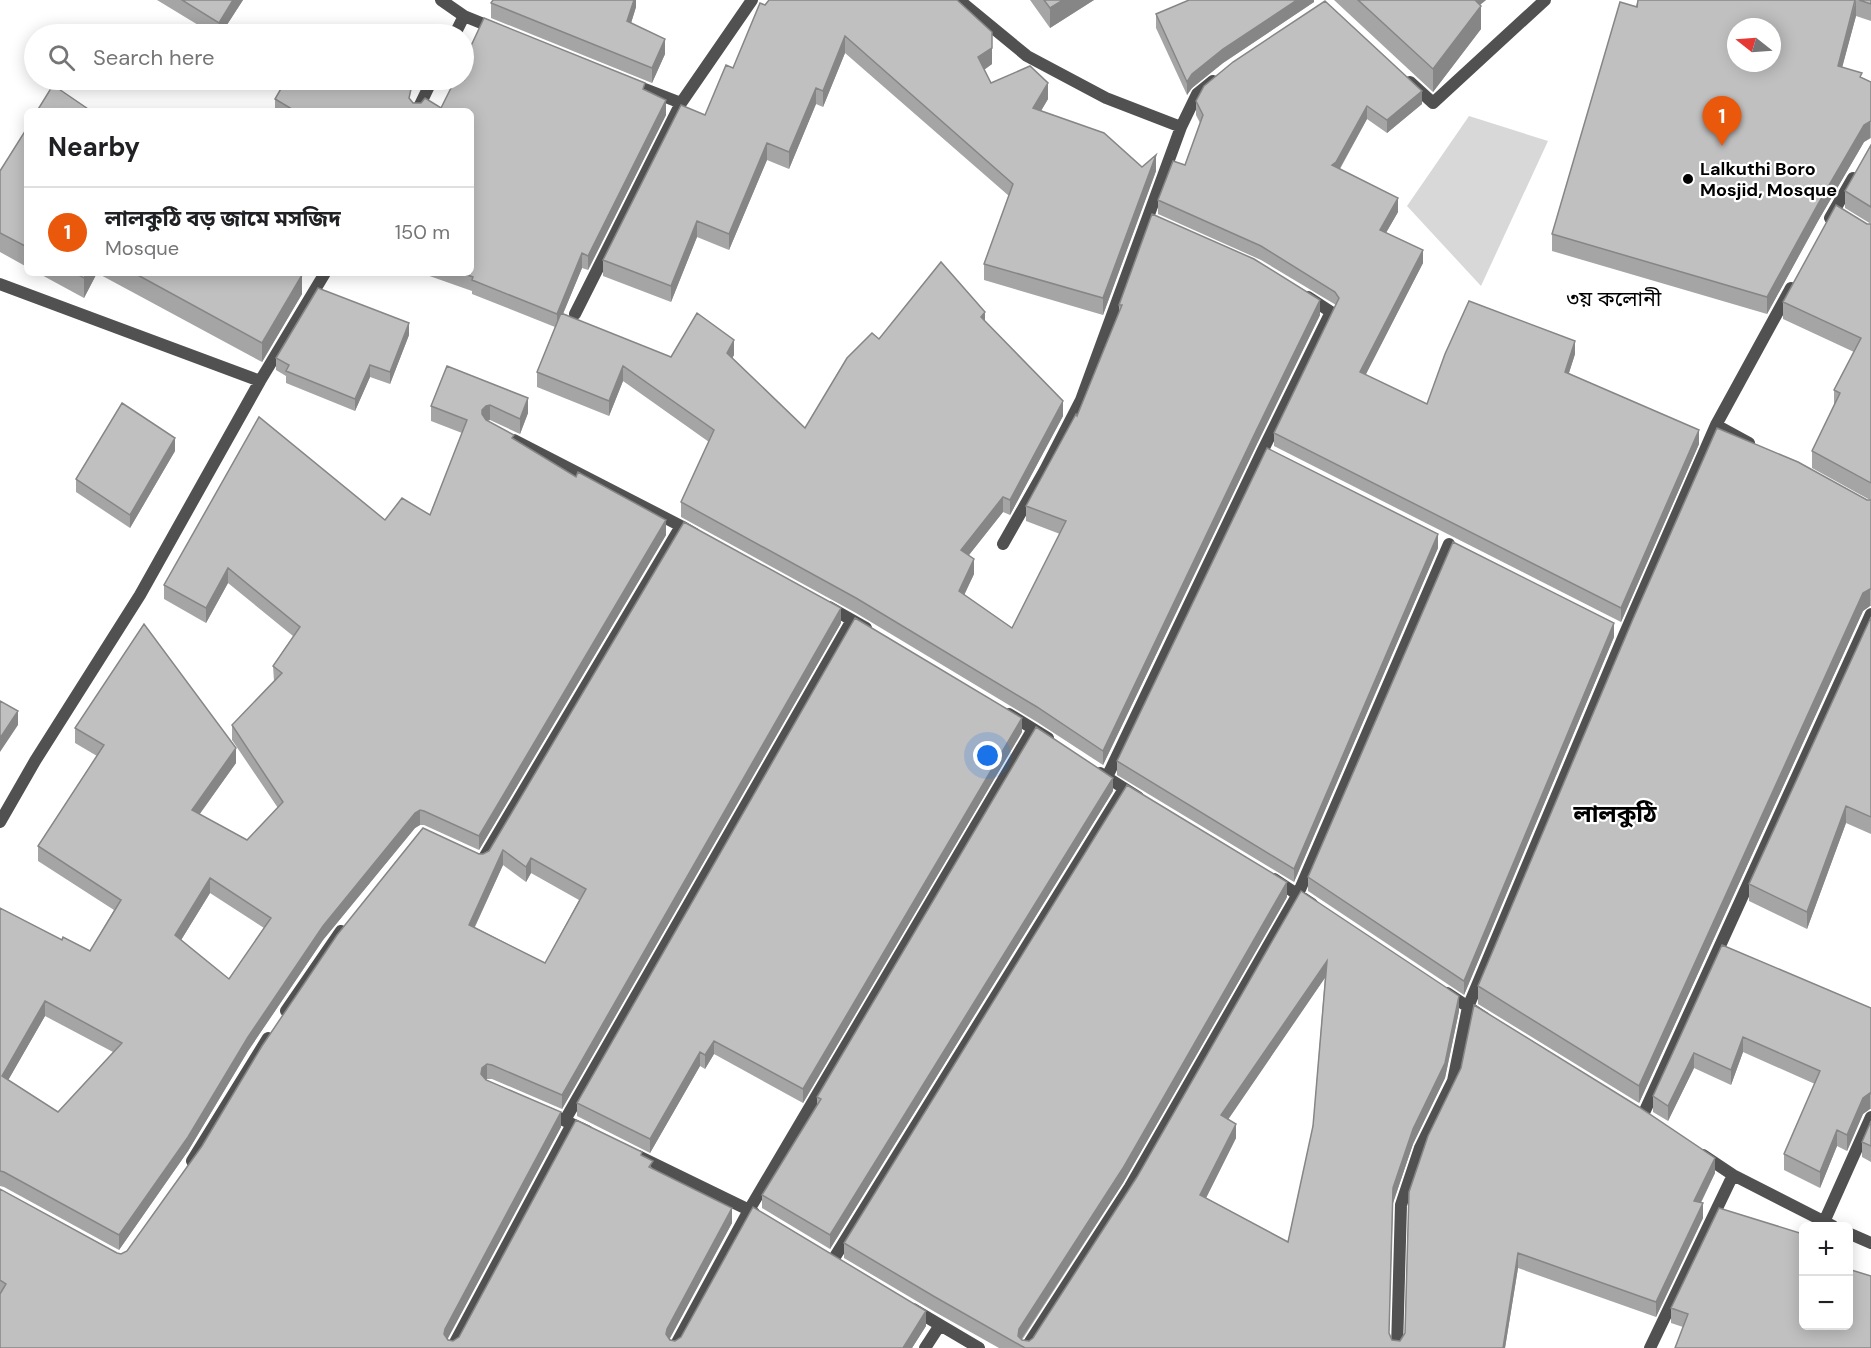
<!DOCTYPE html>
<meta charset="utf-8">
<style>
body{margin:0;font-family:"DM Sans","Noto Sans Bengali",sans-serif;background:#f6f6f6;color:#202124}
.controls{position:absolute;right:18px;bottom:18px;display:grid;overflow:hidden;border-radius:9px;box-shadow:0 3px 15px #0003}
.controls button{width:54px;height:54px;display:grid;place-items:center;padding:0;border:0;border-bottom:2px solid #e0e0e0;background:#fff;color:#202124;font:30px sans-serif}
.compass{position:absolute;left:1727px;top:18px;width:54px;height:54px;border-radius:50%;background:#fff;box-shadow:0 3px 15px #0003;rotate:287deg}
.you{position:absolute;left:988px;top:756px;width:21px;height:21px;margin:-15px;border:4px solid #fff;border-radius:50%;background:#1a73e8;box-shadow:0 0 0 9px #1a73e833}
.badge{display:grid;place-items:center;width:39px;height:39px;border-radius:50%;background:#ea580c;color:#fff;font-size:20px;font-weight:700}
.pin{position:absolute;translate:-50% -50px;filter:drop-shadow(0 2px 3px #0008)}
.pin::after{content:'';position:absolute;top:32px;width:21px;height:18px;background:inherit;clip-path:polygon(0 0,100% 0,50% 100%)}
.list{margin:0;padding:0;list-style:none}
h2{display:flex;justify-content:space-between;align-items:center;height:78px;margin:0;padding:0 24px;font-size:26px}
h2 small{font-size:20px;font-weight:400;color:#757577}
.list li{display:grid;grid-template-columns:39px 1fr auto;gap:18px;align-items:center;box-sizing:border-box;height:90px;padding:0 24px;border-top:2px solid #e0e0e0}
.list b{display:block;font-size:22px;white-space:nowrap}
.list p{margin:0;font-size:20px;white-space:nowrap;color:#757577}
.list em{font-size:20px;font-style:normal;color:#757577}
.icon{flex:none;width:33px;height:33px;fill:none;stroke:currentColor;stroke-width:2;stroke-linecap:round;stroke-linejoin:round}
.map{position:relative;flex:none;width:1871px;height:1348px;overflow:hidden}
.search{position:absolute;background:#fff;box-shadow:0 3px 15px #0003;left:24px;top:24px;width:450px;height:66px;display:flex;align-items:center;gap:15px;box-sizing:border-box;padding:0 21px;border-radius:33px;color:#757577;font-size:22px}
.panel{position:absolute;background:#fff;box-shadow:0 3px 15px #0003;left:24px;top:108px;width:450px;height:168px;border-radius:9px}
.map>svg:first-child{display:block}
.green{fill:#d8d8d8}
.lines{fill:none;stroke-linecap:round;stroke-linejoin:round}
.street{stroke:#515151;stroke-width:12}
.wall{fill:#a5a5a5;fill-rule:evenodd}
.shaded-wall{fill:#868686}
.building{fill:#c0c0c0;stroke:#868686;stroke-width:1.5;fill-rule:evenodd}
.poi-dot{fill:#000;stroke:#fff;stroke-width:2}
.labels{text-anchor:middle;stroke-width:4.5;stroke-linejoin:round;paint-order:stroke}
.poi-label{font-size:18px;font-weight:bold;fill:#000;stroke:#fff;text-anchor:start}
.quarter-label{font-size:21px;fill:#000;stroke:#fff}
.district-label{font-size:24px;font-weight:bold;fill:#000;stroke:#fff}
</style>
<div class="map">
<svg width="1871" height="1348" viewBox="0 0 1871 1348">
<rect width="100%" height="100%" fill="#fff"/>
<path class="green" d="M1469 116 1548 141 1481 286 1407 206Z"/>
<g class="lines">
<path class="street" d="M441 0 464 16 455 34
M959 0 1027 56 1106 98 1181 127
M464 16 496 29
M1410 82 1433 103 1545 0
M632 84 681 103
M417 111 432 80
M1830 218 1853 178
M0 284 260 381
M575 314 681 103 752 0
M1716 425 1749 443
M514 440 681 526
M1003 544 1045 470 1081 400 1181 127 1197 94 1213 81
M829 607 866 628
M1009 714 1048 738
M1100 773 1138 797
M1107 777 1263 450 1331 312 1308 297
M0 822 35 761 140 595 260 381 325 273
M477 859 482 861 681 526 695 534
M1274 879 1312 904
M1447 993 1485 1018
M286 1011 341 931
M546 1112 587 1131
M1643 1115 1871 614
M565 1120 852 620
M1703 1155 1733 1175 1833 1226
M638 1156 749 1210 1033 729
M192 1161 268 1038
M1824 1222 1871 1117
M1848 1233 1871 1243
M833 1260 1124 789
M913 1309 979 1348
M452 1348 572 1124
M674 1348 749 1210 754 1213
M925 1348 940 1325
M1026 1348 1130 1187 1298 894 1449 544
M1397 1348 1401 1205 1420 1148 1453 1081 1468 1007 1625 633 1716 425 1791 288
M1650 1348 1733 1175"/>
</g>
<path class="wall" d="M157 0H243L221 34H213Z
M636 0V7L631 23 665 54 652 83 491 18V3Z
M1030 0H1094L1050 28Z
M1314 0V2L1223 63 1192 88 1187 95 1156 28V14Z
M1334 0H1486L1480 5 1481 29 1433 92Z
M1638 0H1871V21L1856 16 1842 67 1871 82V138L1864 142 1818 221 1767 314 1552 251V234Z
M765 5 992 64 984 70 991 83 1048 99 1041 111 1142 167 1156 171 1103 315 984 280V264L1009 196 845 53 823 107 816 104 789 169 767 160 729 250 697 237 671 302 603 276V260L705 115 733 68Z
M645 91 666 115 588 270 582 268 563 314 671 357 734 355 732 358 805 428 879 339 985 321 1063 416 1010 515 1003 512 969 555 974 574 964 595 1012 628 1060 534 1026 521V506L1077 416 1119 312V305L1320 315 1256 446 1103 765 1037 722 856 613 681 517V502L709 442 623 381 609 416 537 387V372L555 327 472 294V291L421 273H471V111H275V99L411 101 413 103 441 108Z
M1196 101 1422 104 1387 133 1367 119 1340 169 1398 212 1386 233 1423 263 1365 375 1427 404 1575 354 1569 373 1699 444 1621 622 1274 446V433L1336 305 1261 260 1158 214V200L1185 165 1200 123 1196 115Z
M27 128V267L0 252V171Z
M1871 145V606H1870L1863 611 1639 1103 1478 1004V986L1867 500H1870L1812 468V451L1834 406V390L1854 352 1783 319V302L1867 224H1871L1845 208V191Z
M38 273H97L84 298Z
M97 273H298L302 294 262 362Z
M409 335 390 384 370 377 355 411 286 383V376L276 370V358Z
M447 366 528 413 520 434 490 420 487 421 514 439 666 535 479 850 424 825H420L415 828 323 940 248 1051 188 1151 119 1250 4 1187 0 1186V908L62 940 90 951 114 910 38 861V846L97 756 75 743V728L236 763 199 814 247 840 278 808 232 740V725L274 681 273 666 293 636 228 583 206 623 164 599V585L385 520 430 515 462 433 431 421V406ZM210 893 264 928 229 979 181 940ZM45 1016 113 1052 58 1112 8 1080Z
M175 451 130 528 76 492V479Z
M1438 548 1294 882 1117 775V761Z
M1871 617V834L1846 823 1807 929 1749 901V884Z
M841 623 562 1109 492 1079H487L486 1080 561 1127 447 1339 453 1341 459 1337 642 1156 653 1169 732 1223 669 1339 675 1341 926 1326 912 1348H0V1189L117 1253 121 1254 127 1251 479 854H483ZM503 865 526 882 531 873 579 900 545 963 475 927Z
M1614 637 1464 995 1308 891V877Z
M1022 732 803 1103 714 1054 705 1069 700 1066 650 1153 577 1116V1103Z
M1113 791 830 1249 762 1208V1195L817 1105V1097Z
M1301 891 1459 1011 1445 1078 1413 1144 1393 1203 1389 1334 1392 1340 1400 1341 1405 1333 1409 1192 1715 1173 1701 1203 1703 1218 1656 1317 1518 1268 1505 1348H999L935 1312 844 1258V1243L1287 897 1123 1183 1022 1340 1029 1341 1033 1338 1137 1177ZM1325 977 1313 1126 1288 1242 1206 1198 1236 1138 1228 1119Z
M1722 945 1871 1008V1109H1870L1863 1114 1847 1151 1837 1146 1820 1188 1784 1170V1154L1815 1084 1743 1052 1731 1085 1694 1068 1668 1121 1653 1112V1096Z
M1871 1121V1162L1862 1157V1142Z
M1803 1234 1683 1327 1671 1323V1308Z"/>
<path class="shaded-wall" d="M233 0H243L221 34H219V23Z
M634 0H636V7L627 36V21Z
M1063 0H1094L1050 28V8Z
M1297 0H1314V2L1223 63 1192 88 1187 95V82L1192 74 1223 49Z
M1467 0H1486L1467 15Z
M1856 0V16L1838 83V66Z
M1481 6V29L1433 92V69Z
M845 36V53L823 107V91Z
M665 39V54L652 83V68Z
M992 48V64L978 74V57Z
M1048 83V99L1033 124V108Z
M816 88V104L789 169V152Z
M1422 91V104L1387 133V120Z
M666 100V115L588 270V256Z
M1367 106V119L1336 175 1332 165Z
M1870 121V138L1864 142 1818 221 1767 314V297L1818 204 1864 125Z
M767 143V160L729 250V234Z
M1156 155V171L1103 315V298Z
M1398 198V212L1380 243V230Z
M697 221V237L671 302V286Z
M1423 250V263L1360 386V372Z
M582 253V268L557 328V314Z
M87 273H97L84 298V278Z
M302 275V294L262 362V343Z
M1320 300V315L1256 446 1103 765V751L1256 431Z
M985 312V327L981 317Z
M409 323V335L390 384V372Z
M734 340V355L727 368V353Z
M1575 341V354L1565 385V372Z
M370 365V377L355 411V399Z
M623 366V381L609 416V401Z
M528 398V413L520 434V419Z
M1063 401V416L1010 515V500Z
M490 405V420L486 421 482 414V410L486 406Z
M1699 430V444L1621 622V608Z
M175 438V451L130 528V515Z
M1003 497V512L961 565V550Z
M666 520V535L479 850V836Z
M1438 534V548L1294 882V869Z
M974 559V574L959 606V591Z
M228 568V583L206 623V608Z
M1870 589V606L1863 611 1639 1103V1086L1863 593Z
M841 608V623L562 1109V1095Z
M1614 623V637L1464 995V981Z
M18 711V725L0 752V738Z
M1022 718V732L803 1103V1089Z
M236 748V763L192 825V810Z
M1113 778V791L830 1249V1235Z
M1846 806V823L1807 929V912Z
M420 810V825L415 828 323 940 248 1051 188 1151 119 1250V1235L248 1037 323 926 415 813Z
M503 850V865L469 939V925Z
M531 858V873L526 882V867Z
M210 878V893L175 950V935Z
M1287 882V897L1123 1183 1018 1344 1019 1329Z
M1327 961V975L1221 1130V1115Z
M1459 996V1011L1445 1078 1413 1144 1393 1203V1188Z
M45 1001V1016L2 1091V1076Z
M1743 1037V1052L1731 1085V1070Z
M714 1041V1054L705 1069V1055Z
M700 1052V1066L650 1153V1139Z
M1694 1053V1068L1668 1121V1106Z
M487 1064V1079L482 1083 481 1074 482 1068Z
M1870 1093V1109L1863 1114 1847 1151V1135L1863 1098Z
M561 1112V1127L445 1344 444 1334 445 1329Z
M1236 1124V1138L1200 1210V1195Z
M1837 1130V1146L1820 1188V1172Z
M1715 1158V1173L1694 1216V1201Z
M1703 1203V1218L1656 1317V1302Z
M732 1208V1223L667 1344 666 1334 667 1329Z
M1518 1253V1268L1505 1348H1503Z
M926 1311V1326L912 1348H903Z"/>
<path class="building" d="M182 0H233L219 23Z
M493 0H634L627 21 665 39 652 68 491 3Z
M769 0H957L992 32V48L978 57 991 83 1030 66 1048 83 1033 108 1104 133 1142 167 1156 155 1103 298 984 264 1013 184 845 36 823 91 816 88 789 152 767 143 729 234 697 221 671 286 603 260 681 105 705 115 726 65 733 68 760 3 765 5Z
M1044 0H1063L1050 8Z
M1189 0H1297L1223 49 1192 74 1187 82 1156 14Z
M1358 0H1475L1481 6 1433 69Z
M1638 0H1855L1838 66 1862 73 1860 77 1871 82V121L1864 125 1818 204 1767 297 1552 234 1620 2 1637 7ZM1736 27H1772V63H1736Z
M1859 0H1871V4Z
M1325 1 1422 91 1387 120 1367 106 1336 162 1332 165 1398 198 1380 230 1423 250 1360 372 1427 404 1445 354 1469 301 1575 341 1565 372 1699 430 1621 608 1274 433 1339 298 1335 292 1261 246 1158 200 1173 161 1185 165 1203 115 1196 101 1204 86 1233 62Z
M484 18 645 83 643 89 666 100 588 256 582 253 557 314 472 280 473 277 462 273H471V111H295L275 99 286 80H396L411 89 409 98 413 103H421L425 98 441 108 455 80H464V61Z
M315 28 326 34H311Z
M53 85 91 111H37Z
M27 128V247L0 233V171Z
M1871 145V207L1845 191Z
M1836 205 1867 224H1871V483L1812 451 1840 393 1834 390 1861 338 1783 302Z
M1152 214 1254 259 1320 300 1256 431 1103 751 1037 707 856 598 681 502 714 430 623 366 609 401 537 372 561 313 671 357 697 313 734 340 727 353 805 428 847 358 872 333 879 339 941 262 985 312 981 317 1063 401 1010 500 1003 497 961 550 974 559 959 591 1012 628 1066 521 1026 506 1076 414 1077 416 1122 305H1119Z
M75 273H87L84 278Z
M134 273H298L302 275 262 343Z
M318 288 409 323 390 372 370 365 355 399 286 371 289 365 276 358Z
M447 366 528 398 520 419 490 405 486 406 482 410V414L486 420 514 435 512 438 576 477 578 472 666 520 479 836 424 811 420 810 415 813 323 926 248 1037 188 1137 119 1235 4 1172 0 1171V908L62 940 63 937 90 951 121 900 38 846 104 745 75 728 144 624 236 748 192 810 247 840 283 802 232 725 282 673 273 666 300 627 228 568 206 608 164 585 259 417 385 520 402 498 430 515 467 420 431 406ZM210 878 271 918 229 979 175 935ZM45 1001 122 1043 58 1112 2 1076Z
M122 403 175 438 130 515 76 479Z
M1717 428 1798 462 1867 500H1871V589H1870L1863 593 1639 1086 1478 986 1633 619Z
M1267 448 1438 534 1294 869 1117 761Z
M684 522 841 608 562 1095 492 1065 487 1064 482 1068 481 1074 486 1080 561 1112 445 1329 444 1334 448 1340 453 1341 459 1337 576 1120 642 1152 641 1155 653 1161 649 1167 732 1208 667 1329 666 1334 670 1340 675 1341 681 1337 753 1207 926 1311 903 1348H0V1294L6 1284 0 1280V1189L117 1253 121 1254 127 1251 202 1146 262 1046 337 935 423 828 479 854H483L489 851ZM503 850 526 867 531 858 586 889 545 963 469 925Z
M1453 542 1614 623 1464 981 1308 877Z
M1871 617V817L1846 806 1807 912 1749 884Z
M855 618 1022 718 803 1089 714 1041 705 1055 700 1052 650 1139 577 1103Z
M0 701 18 711 0 738Z
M1036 727 1113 778 830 1235 762 1195 821 1099 817 1097Z
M1127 785 1287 882 1123 1168 1019 1329 1018 1336 1022 1340 1029 1341 1033 1338 1137 1177 1301 891 1459 996 1445 1063 1413 1129 1393 1188 1389 1333 1392 1340 1400 1341 1405 1333 1409 1192 1428 1136 1461 1068 1474 1005 1639 1107 1715 1158 1694 1201 1703 1203 1656 1302 1518 1253 1503 1348H1025L935 1297 844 1243ZM1327 961 1313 1126 1288 1242 1200 1195 1236 1124 1221 1115Z
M1722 945 1871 1008V1094L1870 1093 1863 1098 1847 1135 1837 1130 1820 1172 1784 1154 1820 1071 1743 1037 1731 1070 1694 1053 1668 1106 1653 1096Z
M1871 1121V1146L1862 1142Z
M1719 1208 1803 1234V1326H1848V1269L1871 1276V1348H1675L1688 1314 1671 1308Z"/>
<circle class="poi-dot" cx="1688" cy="179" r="6"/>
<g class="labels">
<g class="poi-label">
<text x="1700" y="175">Lalkuthi Boro<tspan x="1700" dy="21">Mosjid, Mosque</tspan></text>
</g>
<g class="quarter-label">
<text x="1614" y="306">৩য় কলোনী</text>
</g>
<g class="district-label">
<text x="1615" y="822">লালকুঠি</text>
</g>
</g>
</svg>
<div class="controls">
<button>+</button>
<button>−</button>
</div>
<svg class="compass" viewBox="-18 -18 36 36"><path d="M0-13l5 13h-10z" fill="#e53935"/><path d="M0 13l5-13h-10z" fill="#757577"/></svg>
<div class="you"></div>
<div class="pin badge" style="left:1722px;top:146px">1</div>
<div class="search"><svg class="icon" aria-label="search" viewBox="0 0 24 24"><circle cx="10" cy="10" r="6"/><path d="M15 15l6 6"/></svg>Search here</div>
<section class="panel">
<h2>Nearby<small></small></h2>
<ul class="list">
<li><span class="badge">1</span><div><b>লালকুঠি বড় জামে মসজিদ</b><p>Mosque</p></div><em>150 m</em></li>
</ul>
</section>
</div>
